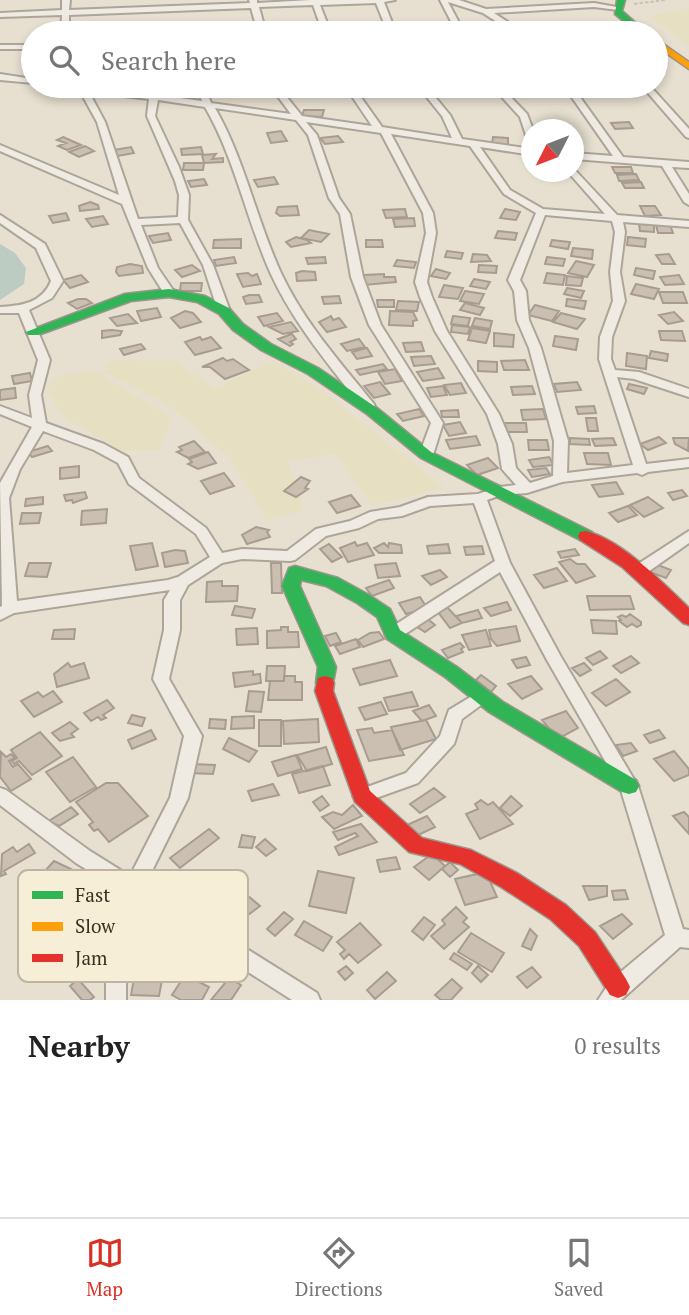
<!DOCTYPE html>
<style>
body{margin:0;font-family:"PT Serif",serif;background:#f6f6f6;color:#222}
.compass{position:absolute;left:521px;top:119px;width:63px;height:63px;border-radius:50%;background:#fff;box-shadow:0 4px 10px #0003;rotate:228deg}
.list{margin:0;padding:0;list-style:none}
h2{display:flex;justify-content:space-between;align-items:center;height:91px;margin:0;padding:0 28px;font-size:30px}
h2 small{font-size:23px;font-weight:400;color:#767676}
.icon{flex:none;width:38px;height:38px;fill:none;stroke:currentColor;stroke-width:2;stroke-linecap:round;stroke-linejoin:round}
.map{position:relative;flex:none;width:689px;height:1000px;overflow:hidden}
.search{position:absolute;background:#fff;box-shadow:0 4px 10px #0003;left:21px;right:21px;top:21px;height:77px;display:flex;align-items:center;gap:18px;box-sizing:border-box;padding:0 24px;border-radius:38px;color:#767676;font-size:26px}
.sheet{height:217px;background:#fff}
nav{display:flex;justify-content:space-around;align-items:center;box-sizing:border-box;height:98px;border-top:2px solid #e0e0e0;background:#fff;font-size:19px;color:#767676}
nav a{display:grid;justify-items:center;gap:4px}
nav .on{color:#d93025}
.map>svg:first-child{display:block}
.farmland{fill:#e6dfc2}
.water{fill:#bcccc2}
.building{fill:#cbbfb2;stroke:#a89c90;stroke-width:2}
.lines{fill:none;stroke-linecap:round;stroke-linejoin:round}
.street-casing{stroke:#ada599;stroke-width:4}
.fast-casing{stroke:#9c958a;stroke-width:3}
.slow-casing{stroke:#9c958a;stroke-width:3}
.jam-casing{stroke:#9c958a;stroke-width:3}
.path{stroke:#c8c2b9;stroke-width:2;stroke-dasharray:3.5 2;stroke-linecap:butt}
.street{fill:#efebe3;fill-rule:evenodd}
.fast{fill:#30b455;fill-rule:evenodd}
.slow{fill:#ff9f0a;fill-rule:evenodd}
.jam{fill:#e5322d;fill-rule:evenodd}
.key{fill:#f7eed8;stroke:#bfb4a1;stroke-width:2}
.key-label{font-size:19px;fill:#3d2e20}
</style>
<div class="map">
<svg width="689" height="1000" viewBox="0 0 689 1000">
<rect width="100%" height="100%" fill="#e7e0d1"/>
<path class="farmland" d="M689 8V46L649 17Z
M113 360 175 361 215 388 273 361 316 386 445 488 372 506 335 454 288 461 304 510 267 521 229 457 170 406 103 372Z
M92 370 173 418 158 450H120L63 416 47 391 50 383 56 377Z"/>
<path class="water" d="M0 244 15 253 26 268 24 284 0 300Z"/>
<path class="building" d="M304 110H324L322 117 302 116Z
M629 122 633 128 615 129 611 123Z
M281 131 287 141 271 143 267 133Z
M338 136 343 142 325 144 320 138Z
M63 137 81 145 67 150 58 146 66 143 57 140Z
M493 137 508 138V145L492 144Z
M85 146 94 151 79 157 69 152Z
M131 147 134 153 118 156 114 150Z
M201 147 203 154 182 155 181 149Z
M216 154 212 159 223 158V162L204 163 202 155Z
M184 163H204L203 170H183Z
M612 167H631L633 173H615Z
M636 174 639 180 619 181 617 175Z
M274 177 278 184 258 187 254 180Z
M204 179 207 185 191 187 188 181Z
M641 182 644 188H625L622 183Z
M90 202 98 205 99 209 80 211 79 206Z
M297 206 299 215 280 216 276 213 278 207Z
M640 206H655L661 215 645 216Z
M405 209 407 217 386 218 383 210Z
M505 209 520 212 516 220 500 218Z
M66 213 69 220 53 223 49 216Z
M103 216 108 224 92 227 86 219Z
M414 218 415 226 395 227 393 219Z
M639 224 654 225V232L640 231Z
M656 225H670L673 233H658Z
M309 230 329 234 321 242 301 238Z
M498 231 517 233 515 240 495 238Z
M168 233 171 240 153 243 149 236Z
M296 237 307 240 311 243 291 247 286 242Z
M628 237 646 239 645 247 627 245Z
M241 239V248H213L214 240Z
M366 240H382L383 247H366Z
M552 240 570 242 568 249 550 246Z
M573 248 593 250 592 259 571 256Z
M447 251 463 253 461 259 445 257Z
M473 254 487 255 491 261 471 262Z
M669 254 675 264H662L656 255Z
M234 257 236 263 216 266 214 260Z
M325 257 326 263 308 264 306 258Z
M547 257 565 259 563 266 545 264Z
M397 260 416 262 414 268 394 266Z
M576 261 594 265 587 277 568 273Z
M130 264 142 266 143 273 119 276 116 272 117 267Z
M192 265 200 271 182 277 175 270Z
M479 265 497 266 496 273 478 272Z
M636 268 655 271 653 279 634 275Z
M436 269 450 273 446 279 431 276Z
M302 271 315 272 316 280 297 281 296 273Z
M248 273 252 276 257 274 261 284 243 287 237 274Z
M547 273 565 275 563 285 544 283Z
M384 274V277H395L396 282 364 285 363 275Z
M81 275 88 282 70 288 63 280Z
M679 275 684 284 665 285 660 277Z
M567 276 583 278 581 286 566 285Z
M474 279 490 282 486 289 470 286Z
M181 283H202L201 291H180Z
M636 284 659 289 654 299 631 294Z
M444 285 463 288 458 299 439 297Z
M567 288 584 291 581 298 564 294Z
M465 291 484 294 479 304 460 301Z
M659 292H683L687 303H663Z
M249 295H259L262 302 246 304 243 297Z
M339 296 341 303 324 304 322 297Z
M78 299H86L92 303 77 309 68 303Z
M567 299 586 301 584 309 566 306Z
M377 300H394V307H378Z
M398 301 419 302 417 311 396 310Z
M465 303 484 308 480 315 460 310Z
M535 305 559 311 552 321 528 315Z
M157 308 161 317 141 321 137 311Z
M185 311 193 313 201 322 180 328 171 318Z
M390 311 413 312 417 320 413 321V326L389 325Z
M674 312 683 321 668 324 659 315Z
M277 313 283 321 264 326 258 317Z
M561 313 585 319 577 329 553 322Z
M128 314 137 323 117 326 110 318Z
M331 316 333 320 339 318 346 327 327 332 319 322Z
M453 316 470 318 468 326 451 324Z
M475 318 492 321 490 329 472 326Z
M291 322 298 331 283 334 269 327Z
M452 325 470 327 468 334 451 332Z
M472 328 490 331 486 343 468 340Z
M111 330 122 331 120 335 102 338V331Z
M659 331H682L685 341 661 340Z
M494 333 514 335 513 347 494 346Z
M292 334 296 339 290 342 293 344 290 346 278 339Z
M555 336 578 339 576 350 553 346Z
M200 337 202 340 211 337 221 348 195 355 185 342Z
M359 339 365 347 347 351 341 344Z
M421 342 424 351 406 352 403 343Z
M141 344 145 349 124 355 120 349Z
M367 348 372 356 357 359 352 352Z
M651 351 668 354 667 361 649 358Z
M627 353 647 356 646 369 626 366Z
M431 356 435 364 414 366 411 357Z
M223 358 227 361 233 359 249 370 225 379 210 367H202Z
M525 360 529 370H504L501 361Z
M478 361 497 362V372L478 371Z
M383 364 387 369 360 375 356 370Z
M438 368 444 378 423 381 417 372Z
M395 369 402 381 385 384 378 372Z
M30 373 32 381 14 384 12 376Z
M380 382 390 394 374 398 364 386Z
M577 382 581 390 557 392 554 384Z
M461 383 466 393 450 395 444 385Z
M629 384 647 388 644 394 627 389Z
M443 386 447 395 431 397 427 388Z
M532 386 535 394 513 395 511 387Z
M15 388 16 398 0 400V390Z
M594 406 596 413 578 414 576 407Z
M419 409 424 416 403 421 397 414Z
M543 409 546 419 523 420 521 410Z
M458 410 459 417H442L441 411Z
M586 418H596L598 431H588Z
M460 422 466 433 449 436 443 425Z
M505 423H526L527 432H506Z
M476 436 480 445 450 449 446 440Z
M659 437 666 443 648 450 640 444Z
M570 438 589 439 590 445 570 444Z
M613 438 616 445 595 446 592 439Z
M673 438H689L688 451 675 444Z
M528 440H547L549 450H529Z
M194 441 205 452 188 458 177 452 182 450 179 447Z
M48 446 52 451 32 457 28 452Z
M208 452 216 463 198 469 188 464 192 462 189 459Z
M584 453H608L611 465 587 464Z
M549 457 554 465 533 467 529 460Z
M488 458 498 468 477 475 467 465Z
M79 466V477L60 479V468Z
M546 468 550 474 532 477 528 470Z
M224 473 234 486 210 494 201 481Z
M301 477 310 481 305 488 308 489 296 497 284 491Z
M616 482 623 494 599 497 592 485Z
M682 490 687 496 673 500 668 493Z
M85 492 87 498 73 503 72 500 66 501 64 495Z
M351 495 360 506 337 513 329 502Z
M43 497V504L25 506 26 499Z
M648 497 663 508 644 517 630 505Z
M628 506 637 515 618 522 609 513Z
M107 509 106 523 81 525 82 511Z
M22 513H41L39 523 20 524Z
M256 527 269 530 267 532 270 537 247 544 242 535Z
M355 542 357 546 367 543 374 555 348 562 340 548Z
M152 543 158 566 136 570 130 546Z
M384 543 388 547 389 543 401 545 402 553H379L374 548Z
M329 544 342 557 332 562 320 549Z
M448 544 450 553 429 554 427 546Z
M482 546 484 554 466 555 464 547Z
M575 549 579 555 561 558 558 552Z
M175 550 185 551 188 563 165 567 162 553Z
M570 559 577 564H585L595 576 576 583 559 562Z
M29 563H51L47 577 25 576Z
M271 563H281L282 593H272Z
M396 563 400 576 378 578 375 565Z
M655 564 671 570 666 578 650 572Z
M557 568 567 581 544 588 534 575Z
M440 570 447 577 431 585 422 576Z
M389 580 394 588 372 596 366 588Z
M222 581V586H238L237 601 206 602 207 582Z
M587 596H630L634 609 590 610Z
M420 597 427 608 406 614 399 603Z
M507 602 511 610 491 616 484 608Z
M445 605 462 623 450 628 438 612Z
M235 606 255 609 252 618 232 615Z
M478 610 482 618 462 623 456 616Z
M630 614 641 622V625L637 627 632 624 627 627 619 621 621 620 618 617 622 615 626 617Z
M424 616 435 625 425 632 414 625Z
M591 620 616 621 617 634 593 633Z
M516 626 520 641 497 646 491 639 489 630Z
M281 627H288V632H298L299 647 267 648V631L281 630Z
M257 628 258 644 237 645 236 629Z
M75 629 74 639H52L54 630Z
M486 630 491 646 469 650 462 635Z
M379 632 384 639 363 647 358 640 370 633Z
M336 633 341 642 330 646 325 636Z
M356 639 360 647 340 654 335 646Z
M460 643 464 647 461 649 463 652 448 658 442 650Z
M600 651 607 658 593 665 586 658Z
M631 656 639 663 621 673 613 666Z
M526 657 530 665 517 668 512 660Z
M390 660 397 676 360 685 353 669Z
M68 663 71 667 84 663 89 678 57 687 54 674Z
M584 663 591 670 580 676 572 668Z
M267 666H285L284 681H266Z
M253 671V675L260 674 261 683 235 687 233 673Z
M481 675 496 686 491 692 476 680Z
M284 676H295V682H302V700H268L270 681H284Z
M531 676 542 689 522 699 508 684Z
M616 679 630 692 606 706 592 693Z
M53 691 62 702 34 717 21 701 38 692 43 697Z
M249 691 264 692 261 712 246 711Z
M412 692 418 706 389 711 384 698Z
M107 700 114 708 103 715 106 718 101 720 98 717 91 721 84 713Z
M381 702 387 714 365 720 359 708Z
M429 705 436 716 422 721 413 711Z
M566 711 578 728 558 739 542 720Z
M132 715 145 718 142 726 128 723Z
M254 716V728L231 729 232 717Z
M210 719 226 720 225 729 209 728Z
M318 719 319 742 284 744 283 721Z
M259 720H281V746H259Z
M426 720 436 739 400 750 391 727Z
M70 722 78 729 71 734 74 737 60 741 52 733Z
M372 728 374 733 392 730 404 755 369 761 357 730Z
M151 730 156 739 132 749 128 740Z
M659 730 665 738 650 743 644 735Z
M40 732 62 756 32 775 19 761 14 764 12 761 17 758 11 750Z
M229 738 257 751 249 762 223 749Z
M631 743 637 751 623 756 616 745Z
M326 747 332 764 307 771 297 755Z
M674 751 689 769V775L674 781 654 759Z
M1 752 6 757 11 754 15 758 9 761 13 767 18 764 31 779 11 791 0 777Z
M296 755 302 769 278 776 272 762Z
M73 757 96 787 70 802 46 772Z
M192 764 215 765 213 774 188 773Z
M323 766 330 785 299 793 292 774Z
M106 783H118L148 816 109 842 98 829 94 831 89 825 93 822 76 802Z
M273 784 279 795 252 801 248 791Z
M434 788 445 797 420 813 410 804Z
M322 796 329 805 320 811 313 802Z
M511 796 522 806 510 816 500 808Z
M481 800 488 805 493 802 513 824 480 839 466 814 478 809 475 804Z
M353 805 362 816 334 829 322 817 333 812 342 815Z
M71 807 78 814 59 826 49 821Z
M684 812 689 817V834L673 816Z
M427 816 435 827 414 837 407 825Z
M361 824 377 842 339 855 335 847 358 836 355 833 338 840 333 832Z
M209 829 219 838 180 868 170 858Z
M242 835 255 837 252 848 239 847Z
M265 839 276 849 266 856 256 847Z
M29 844 35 853 4 871 6 874 1 876 2 854 13 847 17 852Z
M432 854 445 866 429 880 414 867Z
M396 857 400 869 380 872 377 860Z
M54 861 71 869 60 880 44 872Z
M450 862 458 870 450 877 442 869Z
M318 871 354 878 346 913 309 906Z
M486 872 497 897 465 905 455 879Z
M583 886H607V896L589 900Z
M625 890 628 899 614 900 612 891Z
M247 895 260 906 248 915 236 900Z
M456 907 467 918 463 922 469 927 444 949 431 936 445 924 442 920Z
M284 912 293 919 275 936 267 929Z
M622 914 632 924 613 939 600 926Z
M424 917 435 925 423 940 412 931Z
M304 921 332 937 323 951 295 935Z
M360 923 381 945 358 963 349 954 344 959 340 954 345 950 337 942Z
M530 929 537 936 531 950 522 946Z
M471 933 504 953 492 972 458 952Z
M454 953 472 964 467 970 450 959Z
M346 966 353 973 345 980 338 972Z
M478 966 488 975 481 982 472 973Z
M532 967 541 977 527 988 517 977Z
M387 972 396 981 375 999 367 990Z
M185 975 209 987 202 1000H181L172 995Z
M229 978 241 985 231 1000H211Z
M78 979 94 997 90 1000H82L70 986Z
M134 979 162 980 159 996 131 995Z
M452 979 462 988 451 1000H441L435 995Z"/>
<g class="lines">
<defs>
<path id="street" d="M62 0H70L69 10 250 3 249 0H257V3L311 0H395L384 2 396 33H388L376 3 320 5 331 33H323L313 5 259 7 266 33H258L251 8 69 15V33H61L62 15 0 17V13L62 10Z
M440 0H459L486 9 594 3 622 8 618 10 594 7 494 13 517 28 587 25 588 27 584 29 521 33H457ZM448 2 483 13 508 29 464 32Z
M195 28H198V32L124 33 128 31Z
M0 45H33V49H0Z
M0 74 33 79V83L0 80Z
M55 86H84L149 94V86H157L158 95 202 101 197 86H205L211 103 291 114 270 86H278L302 116 372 126 345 86H353L382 127 452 138 442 116 418 86H426L450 115 462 139 532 149V155L480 147 510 190 543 209 605 214 568 172H574V169L617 215 689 221V227L623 222 625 232 620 272 625 301 612 337 611 359 615 370 639 372 689 389V397L634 379 617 377 646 464 689 459V467L648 472 642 475 637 473 562 482 527 493 501 495 487 500 510 563 561 657 638 786 683 929 689 930V948L680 947 621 1000H598L611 980 665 935 620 787 547 660 500 572 399 638H387L385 634 387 630 495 561 474 503 430 506 402 516 378 519 359 528 326 536 295 560 290 561 242 559 222 563 188 585 180 600V630L169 679 202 736 188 798 145 885 317 993 320 1000H292L140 903 126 975V1000H106V975L123 892 76 863 0 805V788L6 790 90 851 130 876 170 798 184 736 153 679 164 630V600L170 590 14 613 0 620V607L2 606 0 483 32 427 0 414V406L32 418 29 395 38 360 19 313H0V307C21 306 42 303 51 281L36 248 0 223V215L45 244 63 281 52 298 29 310 50 360 41 395 46 423 104 444 128 457 139 478 206 528 222 553 242 549 287 551 316 529 350 521 370 512 400 507 428 497 478 494 499 487 516 485 502 469 498 444 487 414 435 331 420 297 415 282 426 233 423 213 381 133 306 122 317 135 339 198 350 214 363 277 381 325 443 423 433 455 426 459 419 455 431 423 369 325 351 277 340 214 329 198 308 135 296 120 215 108C245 160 256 219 281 273 304 322 340 362 374 404L375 407 374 410H364C330 366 293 323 270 272 246 218 235 159 205 107L158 100 155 116 179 167 189 195 188 220 213 265 230 311 224 314 218 311 203 265 180 223 141 225 158 268 175 293 169 296 165 295 148 268 122 204 0 151V145L119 195 97 122 80 91ZM89 92 149 99 147 116 175 181 179 195 178 217 138 219 105 122ZM391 134 470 146 504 194 536 213 508 280 514 291 517 320 529 348 554 441 553 476 530 483 516 468 512 444 499 414 447 331 432 297 427 282 436 233 433 213ZM545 215 612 221 615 232 610 272 613 301 600 337 599 359 633 465 567 473 568 441 541 348 529 320 526 291 520 280ZM43 431 94 450 118 463 129 484 196 534 210 557 178 577 168 580 17 601 9 498 20 469Z
M492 86H500L527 114 533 130H532V141L527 138 520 117Z
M564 86H572L623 157 689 162V168L672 167 689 194V205L684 202 662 166 574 159V153L613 156Z
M642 86H650L689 129V138L686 137Z
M689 531V543L645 574H635L633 570 635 566Z
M482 690 488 692 490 696 488 700 462 719 454 744 418 783 362 803 356 801 353 796 356 791 406 773 440 736 449 710Z"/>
<path id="fast" d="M617 0H625L622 11 647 33H638L615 14Z
M169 289 205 296 229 308 243 324 271 344 318 368 377 408 431 452 592 532 594 536 586 541 580 540 421 458 367 414 308 374 261 350 233 330 219 314 197 302 169 297 131 301 38 335H28L26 332 125 294Z
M295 566 338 578 369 595 390 609 400 630 457 667 503 702 636 780 639 786 636 792 629 794 622 792 489 712 445 677 387 639 377 617 357 603 326 586 301 580 300 586 336 667 332 688 325 690 318 688 316 683 318 667 282 586 289 568Z"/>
<path id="slow" d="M656 39 689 62V69L656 46Z"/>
<path id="jam" d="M586 531C623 541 662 582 689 608V625L683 623 622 567 580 540 578 536 580 532Z
M325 676 332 678 334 683 333 691 370 791 422 838 471 850 517 873 566 905 595 932 626 979 630 987 626 995 618 998 610 995 579 946 550 919 501 887 460 864 409 852 355 802 315 691 318 678Z"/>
</defs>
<use href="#street" class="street-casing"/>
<use href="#fast" class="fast-casing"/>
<use href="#slow" class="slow-casing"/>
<use href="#jam" class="jam-casing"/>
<path class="path" d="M634 4 665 0"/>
<use href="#street" class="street"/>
<use href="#fast" class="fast"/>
<use href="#slow" class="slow"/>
<use href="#jam" class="jam"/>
</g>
<rect x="18" y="870" width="230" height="112" rx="10" class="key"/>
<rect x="32" y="891" width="31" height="8" fill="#30b455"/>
<rect x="32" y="922" width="31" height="9" fill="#ff9f0a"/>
<rect x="32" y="954" width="31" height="8" fill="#e5322d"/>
<g class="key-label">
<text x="75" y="902">Fast</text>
<text x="75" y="933">Slow</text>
<text x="75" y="965">Jam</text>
</g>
</svg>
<svg class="compass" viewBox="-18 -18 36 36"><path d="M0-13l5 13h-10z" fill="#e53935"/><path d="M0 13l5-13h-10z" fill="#767676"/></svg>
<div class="search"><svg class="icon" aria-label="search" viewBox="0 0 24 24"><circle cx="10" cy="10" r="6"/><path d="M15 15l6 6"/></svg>Search here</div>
</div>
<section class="sheet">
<h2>Nearby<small>0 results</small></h2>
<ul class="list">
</ul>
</section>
<nav>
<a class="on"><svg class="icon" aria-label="map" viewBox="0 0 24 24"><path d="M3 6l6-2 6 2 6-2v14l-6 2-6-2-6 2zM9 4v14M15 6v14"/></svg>Map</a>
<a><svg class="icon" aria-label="directions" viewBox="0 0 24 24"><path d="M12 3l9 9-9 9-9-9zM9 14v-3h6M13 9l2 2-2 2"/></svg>Directions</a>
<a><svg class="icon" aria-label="saved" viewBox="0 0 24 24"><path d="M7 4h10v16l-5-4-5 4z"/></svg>Saved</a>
</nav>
